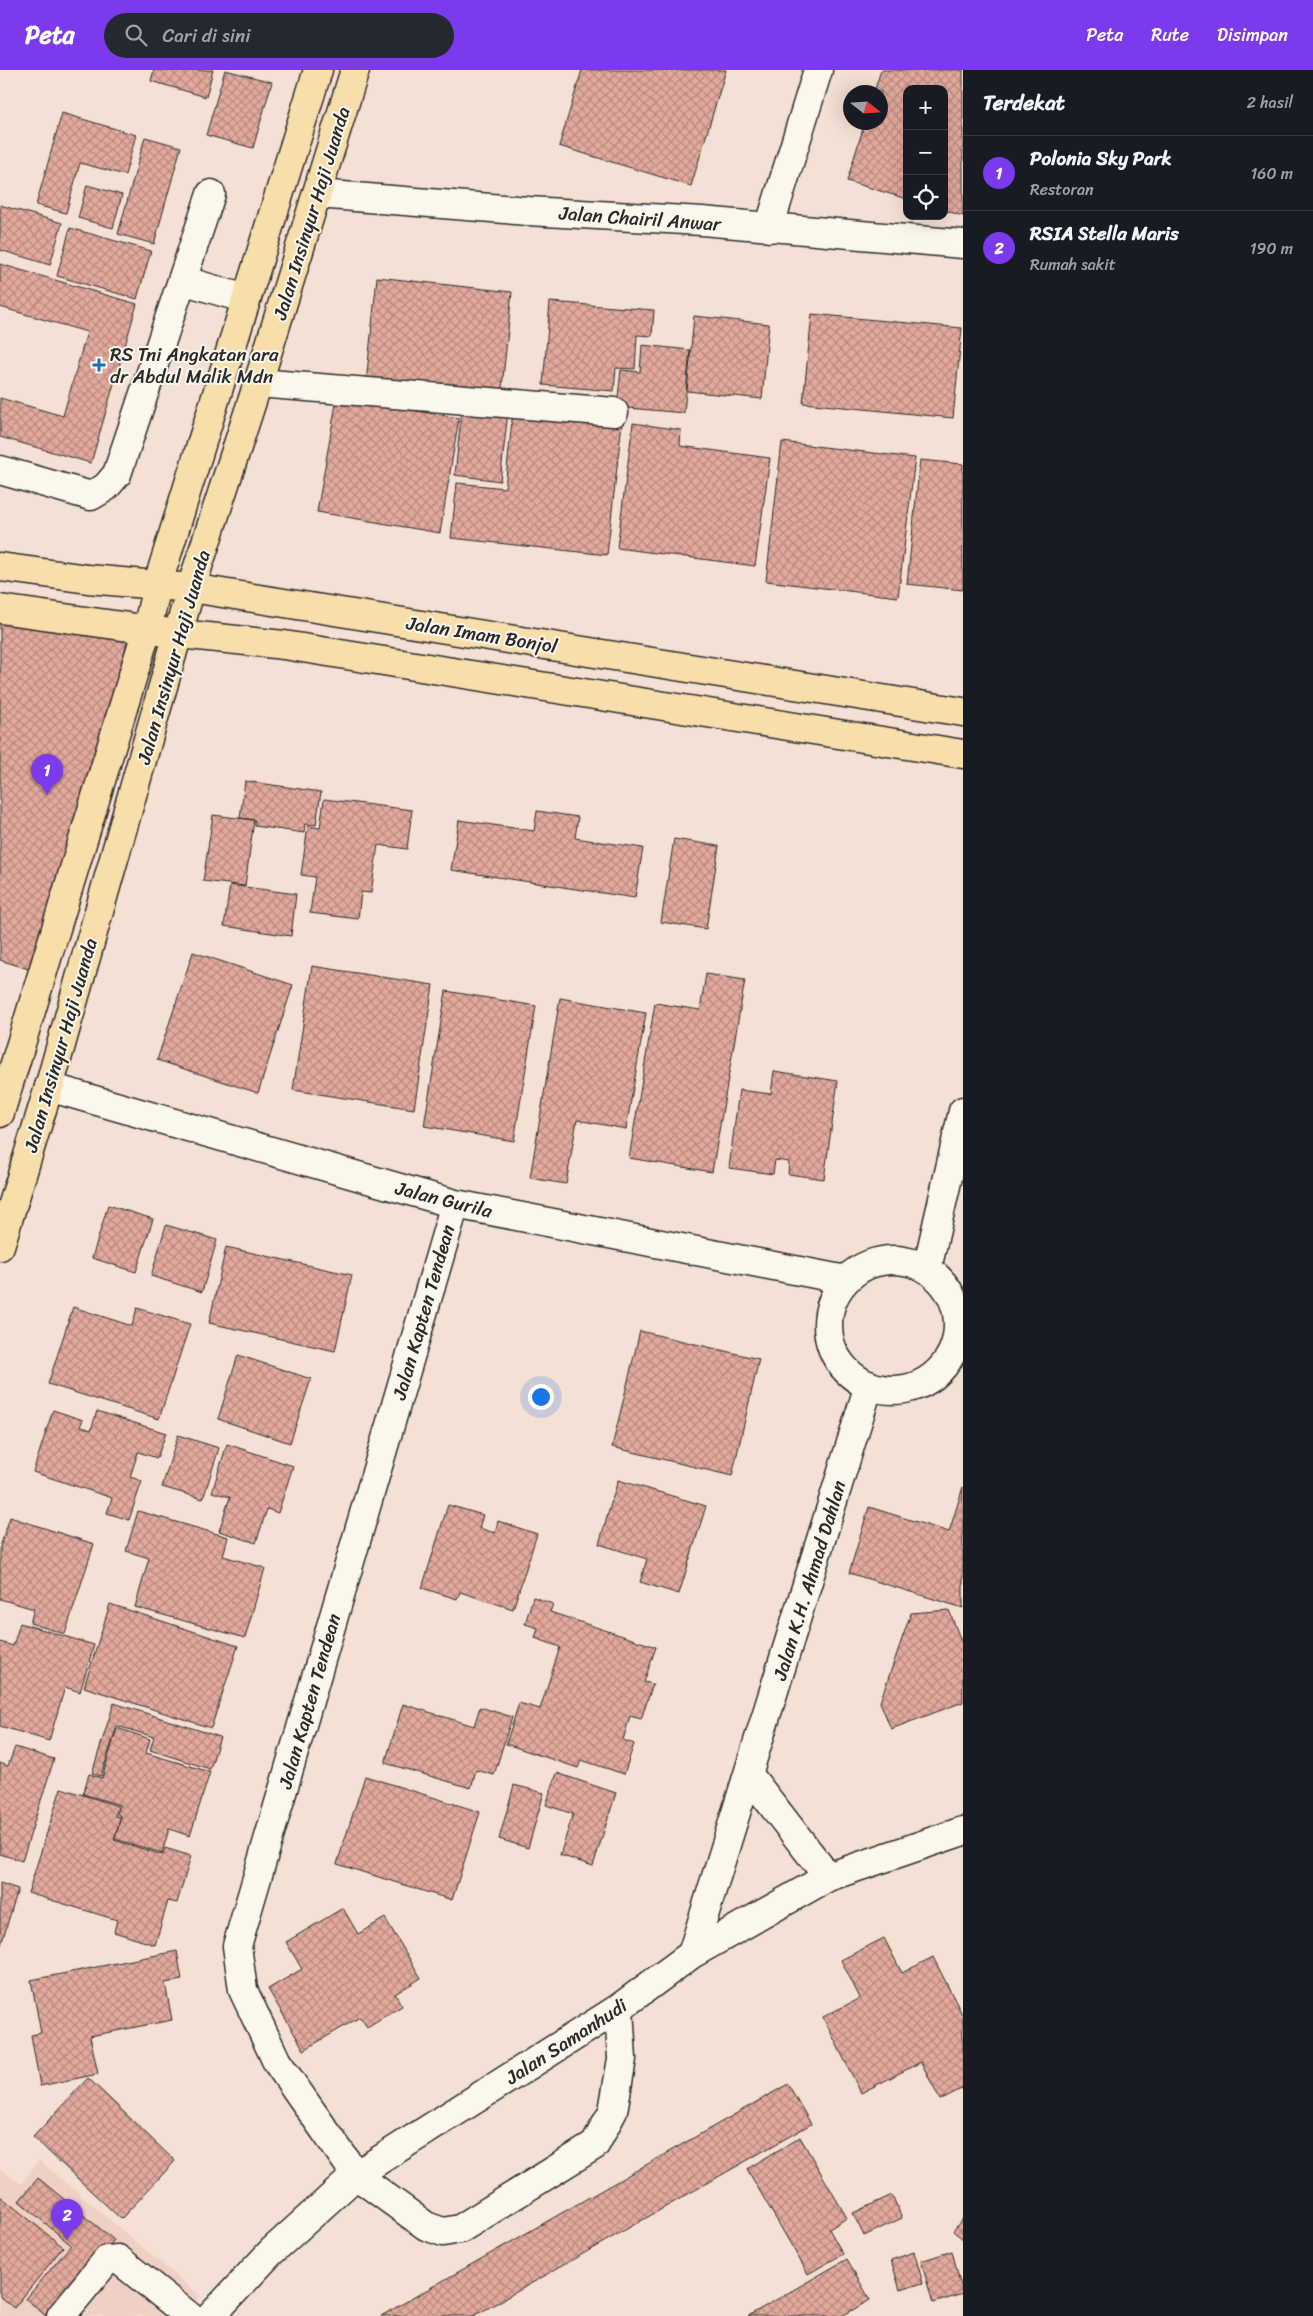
<!DOCTYPE html>
<html lang="id">
<meta charset="utf-8">
<style>
body{margin:0;font-family:Sriracha,sans-serif;background:#242831;color:#f1f3f6}
.controls{position:absolute;right:15px;top:15px;display:grid;overflow:hidden;border-radius:10px;box-shadow:0 5px 20px #0002}
.controls button{width:45px;height:45px;display:grid;place-items:center;padding:0;border:0;border-bottom:1px solid #363941;background:#171b24;color:#f1f3f6;font:25px sans-serif}
.compass{position:absolute;left:843px;top:15px;width:45px;height:45px;border-radius:50%;background:#171b24;box-shadow:0 5px 20px #0002;rotate:107deg}
.you{position:absolute;left:540px;top:1326px;width:18px;height:18px;margin:-12px;border:4px solid #fff;border-radius:50%;background:#1a73e8;box-shadow:0 0 0 8px #1a73e833}
.badge{display:grid;place-items:center;width:32px;height:32px;border-radius:50%;background:#7c3aed;color:#fff;font-size:16px;font-weight:700}
.pin{position:absolute;translate:-50% -41px;filter:drop-shadow(0 1px 2px #0008)}
.pin::after{content:'';position:absolute;top:26px;width:18px;height:15px;background:inherit;clip-path:polygon(0 0,100% 0,50% 100%)}
.list{margin:0;padding:0;list-style:none}
h2{display:flex;justify-content:space-between;align-items:center;height:65px;margin:0;padding:0 20px;font-size:21px}
h2 small{font-size:16px;font-weight:400;color:#9ea1a6}
.list li{display:grid;grid-template-columns:32px 1fr auto;gap:15px;align-items:center;box-sizing:border-box;height:75px;padding:0 20px;border-top:1px solid #363941}
.list b{display:block;font-size:19px;white-space:nowrap}
.list p{margin:0;font-size:16px;white-space:nowrap;color:#9ea1a6}
.list em{font-size:16px;font-style:normal;color:#9ea1a6}
.icon{flex:none;width:28px;height:28px;fill:none;stroke:currentColor;stroke-width:2;stroke-linecap:round;stroke-linejoin:round}
.map{position:relative;flex:none;width:963px;height:2246px;overflow:hidden}
header{display:flex;align-items:center;gap:30px;box-sizing:border-box;height:70px;padding:0 25px;background:#7c3aed;color:#fff}
header strong{font-size:24px}
nav{display:flex;gap:28px;margin-inline-start:auto;font-size:18px}
.search{width:350px;height:45px;background:#242831;display:flex;align-items:center;gap:12px;box-sizing:border-box;padding:0 18px;border-radius:28px;color:#9ea1a6;font-size:19px}
main{display:flex}
aside{flex:1;background:#171b24}
.map>svg:first-child{display:block}
.built{fill:#efd0c4}
.building{fill:url(#building-cross-hatch);stroke:#2b2b2b}
.lines{fill:none;stroke-linecap:round;stroke-linejoin:round}
.minor-casing{stroke:#2b2b2b;stroke-width:31}
.major-casing{stroke:#2b2b2b;stroke-width:31}
.minor{stroke:#fbf7ec;stroke-width:28}
.major{stroke:#f8deab;stroke-width:28}
.poi-dot{fill:#1f6fb2;stroke:#fbf7ec;stroke-width:2}
.labels{text-anchor:middle;stroke-width:4;stroke-linejoin:round;paint-order:stroke}
.street-label{font-size:19px;fill:#2b2b2b;stroke:#fbf7ec}
.poi-label{font-size:19px;fill:#2b2b2b;stroke:#fbf7ec;text-anchor:start}
</style>
<header>
<strong>Peta</strong>
<div class="search"><svg class="icon" aria-label="search" viewBox="0 0 24 24"><circle cx="10" cy="10" r="6"/><path d="M15 15l6 6"/></svg>Cari di sini</div>
<nav><a>Peta</a><a>Rute</a><a>Disimpan</a></nav>
</header>
<main>
<div class="map">
<svg width="963" height="2246" viewBox="0 0 963 2246">
<defs>
<pattern id="building-cross-hatch" width="8" height="8" patternUnits="userSpaceOnUse" patternTransform="scale(1.25)"><rect width="8" height="8" fill="#e3a99d"/><path d="M0 0l8 8M0 8l8-8" fill="none" stroke="#b88a80"/></pattern>
</defs>
<rect width="100%" height="100%" fill="#f4e0d4"/>
<filter id="ink" filterUnits="userSpaceOnUse"><feTurbulence type="fractalNoise" baseFrequency=".02" numOctaves="2"/><feDisplacementMap in="SourceGraphic" scale="10" xChannelSelector="R" yChannelSelector="G"/><feConvolveMatrix kernelMatrix="1 2 1 2 8 2 1 2 1" color-interpolation-filters="sRGB"/></filter>
<g filter="url(#ink)">
<path class="built" d="M39 2090 200 2226 183 2246H0V2099L21 2114Z"/>
<path class="building" d="M154 0H213L206 27 151 11Z
M225 0 272 12 253 78 206 65Z
M582 0H726L691 116 559 76Z
M881 0H963V146L944 140V19H907V129L847 111 865 52H881V22H874Z
M62 43 136 65 125 105 80 93 66 143 36 135Z
M145 67 181 77 154 174 118 164Z
M87 115 122 125 113 158 78 148Z
M0 135 62 153 50 195 0 180Z
M70 158 151 181 137 229 57 206Z
M0 194 137 234 91 393 0 367V328L63 346 87 262 0 237Z
M377 207 512 222 501 327 366 313Z
M550 232 654 240 652 266 637 265 635 299 616 298 614 321 543 315Z
M812 244 962 258 953 348 803 333Z
M694 246 769 254 762 329 687 321Z
M642 275 690 280 684 343 617 337 621 300 640 302Z
M337 328 459 348 440 463 317 442Z
M462 337 508 342 500 411 455 405Z
M513 341 622 353 607 485 451 468 457 413 505 418Z
M633 353 681 360 680 376 770 388 755 496 617 478Z
M782 372 915 388 898 527 766 511Z
M920 390 963 394V520L907 514Z
M0 542 145 560 41 903 0 890Z
M245 711 321 722 316 755 305 754 304 763 255 756V750L240 748Z
M324 729 412 740 407 779 378 775 371 823 361 822 358 849 310 843 315 807 301 805 308 756 320 758Z
M537 741 578 747 575 768 643 778 635 828 451 800 459 750 534 761Z
M213 745 254 750 245 816 203 811Z
M674 769 719 776 706 859 661 852Z
M230 815 296 824 291 866 224 856Z
M193 882 293 915 258 1023 157 990Z
M312 896 433 915 414 1039 293 1020Z
M706 904 745 910 712 1102 629 1088 655 933 700 940Z
M446 921 536 936 514 1071 424 1056Z
M560 928 646 943 626 1059 577 1050 566 1114 530 1108Z
M774 1001 838 1011 824 1109 788 1104 789 1092 775 1090 773 1104 729 1098 739 1020 771 1024Z
M108 1135 153 1149 136 1202 92 1188Z
M166 1155 217 1170 202 1222 151 1206Z
M226 1177 352 1205 335 1281 209 1253Z
M73 1237 132 1256 137 1238 190 1254 159 1349 48 1314Z
M640 1261 759 1289 732 1406 612 1377Z
M238 1285 311 1309 290 1373 218 1349Z
M53 1340 83 1350 80 1356 91 1360 97 1341 166 1363 157 1388 138 1382 130 1407 142 1411 129 1450 107 1443 112 1428 33 1402Z
M178 1365 219 1378 203 1429 162 1417Z
M227 1374 293 1396 278 1443 267 1439 256 1473 219 1461 230 1427 212 1422Z
M618 1410 706 1436 679 1524 640 1512 647 1489 599 1474Z
M963 1417V1538L849 1503 869 1437 949 1462Z
M448 1435 483 1445 479 1458 495 1463 498 1451 537 1464 513 1539 460 1522 457 1529 422 1518Z
M138 1441 228 1467 223 1486 265 1498 245 1568 135 1537 149 1488 126 1481Z
M10 1447 94 1474 65 1564 30 1553 34 1539 0 1529V1477Z
M533 1527 553 1534 550 1542 656 1577 644 1612 653 1614 641 1649 630 1646 623 1670 634 1674 624 1704 581 1690 578 1698 506 1674 519 1633 540 1639 560 1577 535 1568 538 1558 525 1554Z
M110 1534 238 1576 211 1658 84 1617Z
M949 1540 963 1576V1632L891 1659 880 1632 911 1543Z
M20 1553 94 1575 80 1622 65 1617 49 1671 0 1656V1572L13 1576Z
M114 1633 220 1667 210 1699 150 1680 154 1667 117 1656 101 1706 92 1703Z
M403 1634 474 1656 480 1637 512 1647 494 1705 476 1700 471 1718 385 1693Z
M117 1658 150 1669 146 1683 210 1702 190 1766 169 1759 162 1783 115 1769 121 1746 117 1744 120 1735 83 1724 89 1704 102 1708Z
M15 1677 54 1689 22 1791 0 1784V1693L8 1696Z
M557 1703 616 1723 593 1796 560 1785 573 1744 546 1735Z
M365 1706 480 1742 452 1830 337 1794Z
M514 1715 544 1723 528 1778 499 1769Z
M61 1718 118 1736 115 1746 121 1747 114 1770 163 1785 165 1778 191 1786 177 1833 168 1831 155 1875 114 1862 117 1850 28 1823Z
M0 1813 18 1819 0 1878Z
M343 1838 358 1864 385 1848 421 1908 395 1924 402 1936 367 1957 360 1947 304 1980 268 1919 302 1899 286 1872Z
M884 1868 902 1903 933 1887 963 1946V2018L940 2030 921 1992 861 2023 823 1947 860 1928 841 1890Z
M177 1881 182 1910 165 1913 172 1950 90 1966 98 2004 40 2016 31 1965 41 1963 31 1910Z
M88 2008 175 2091 121 2149 33 2067Z
M788 2014 811 2054 474 2246H381Z
M800 2067 847 2148 829 2159 843 2184 808 2204 747 2099Z
M38 2108 114 2170 51 2246H46L26 2229 71 2175 19 2131Z
M892 2125 902 2148 864 2166 853 2143Z
M0 2126 63 2177 14 2238 0 2227Z
M963 2148V2169L953 2161Z
M952 2181 963 2224 933 2233 921 2191Z
M914 2182 923 2213 900 2220 891 2190Z
M847 2189 870 2230 842 2246H748Z"/>
<g class="lines">
<defs>
<path id="minor" d="M318 124 528 141 702 151 963 174
M769 158 818 0
M182 210 246 229
M258 313 614 342
M0 400 91 426 106 417 117 404 211 124
M49 1017 455 1134 846 1210
M455 1134 237 1876 243 1920 277 1992 356 2105 426 2156 443 2162 460 2159 595 2075 613 2041 622 1989 619 1938
M828 1255a65 65 0 1 1 130 0a65 65 0 1 1-130 0Z
M927 1199 963 1041
M749 1705 828 1807
M692 1884 869 1315
M61 2246 107 2190 118 2189 189 2246
M211 2246 271 2182 356 2105 619 1938 692 1884 828 1807 963 1761"/>
<path id="major" d="M0 497 88 509 191 518 963 642
M0 539 179 564 284 575 963 684
M0 1043 147 559 157 516 318 0
M0 1176 49 1017 191 518 258 313 355 0"/>
</defs>
<use href="#minor" class="minor-casing"/>
<use href="#major" class="major-casing"/>
<use href="#minor" class="minor"/>
<use href="#major" class="major"/>
</g>
</g>
<path class="poi-dot" d="M96.5 287.5h5v5h5v5h-5v5h-5v-5h-5v-5h5z"/>
<g class="labels">
<g class="street-label">
<text transform="translate(311 143) rotate(-73)" y="7">Jalan Insinyur Haji Juanda</text>
<text transform="translate(640 148) rotate(4)" y="7">Jalan Chairil Anwar</text>
<text transform="translate(482 564) rotate(9)" y="7">Jalan Imam Bonjol</text>
<text transform="translate(173 587) rotate(-74)" y="7">Jalan Insinyur Haji Juanda</text>
<text transform="translate(60 975) rotate(-74)" y="7">Jalan Insinyur Haji Juanda</text>
<text transform="translate(444 1129) rotate(14)" y="7">Jalan Gurila</text>
<text transform="translate(423 1242) rotate(-74)" y="7">Jalan Kapten Tendean</text>
<text transform="translate(809 1510) rotate(-73)" y="7">Jalan K.H. Ahmad Dahlan</text>
<text transform="translate(309 1631) rotate(-74)" y="7">Jalan Kapten Tendean</text>
<text transform="translate(566 1971) rotate(-33)" y="7">Jalan Samanhudi</text>
</g>
<g class="poi-label">
<text x="110" y="291">RS Tni Angkatan ara<tspan x="110" dy="22">dr Abdul Malik Mdn</tspan></text>
</g>
</g>
</svg>
<div class="controls">
<button>+</button>
<button>−</button>
<button><svg class="icon" aria-label="locate" viewBox="0 0 24 24"><circle cx="12" cy="12" r="6"/><path d="M12 2v4M12 18v4M2 12h4M18 12h4"/></svg></button>
</div>
<svg class="compass" viewBox="-18 -18 36 36"><path d="M0-13l5 13h-10z" fill="#e53935"/><path d="M0 13l5-13h-10z" fill="#9ea1a6"/></svg>
<div class="you"></div>
<div class="pin badge" style="left:47px;top:725px">1</div>
<div class="pin badge" style="left:67px;top:2170px">2</div>
</div>
<aside>
<h2>Terdekat<small>2 hasil</small></h2>
<ul class="list">
<li><span class="badge">1</span><div><b>Polonia Sky Park</b><p>Restoran</p></div><em>160 m</em></li>
<li><span class="badge">2</span><div><b>RSIA Stella Maris</b><p>Rumah sakit</p></div><em>190 m</em></li>
</ul>
</aside>
</main>
